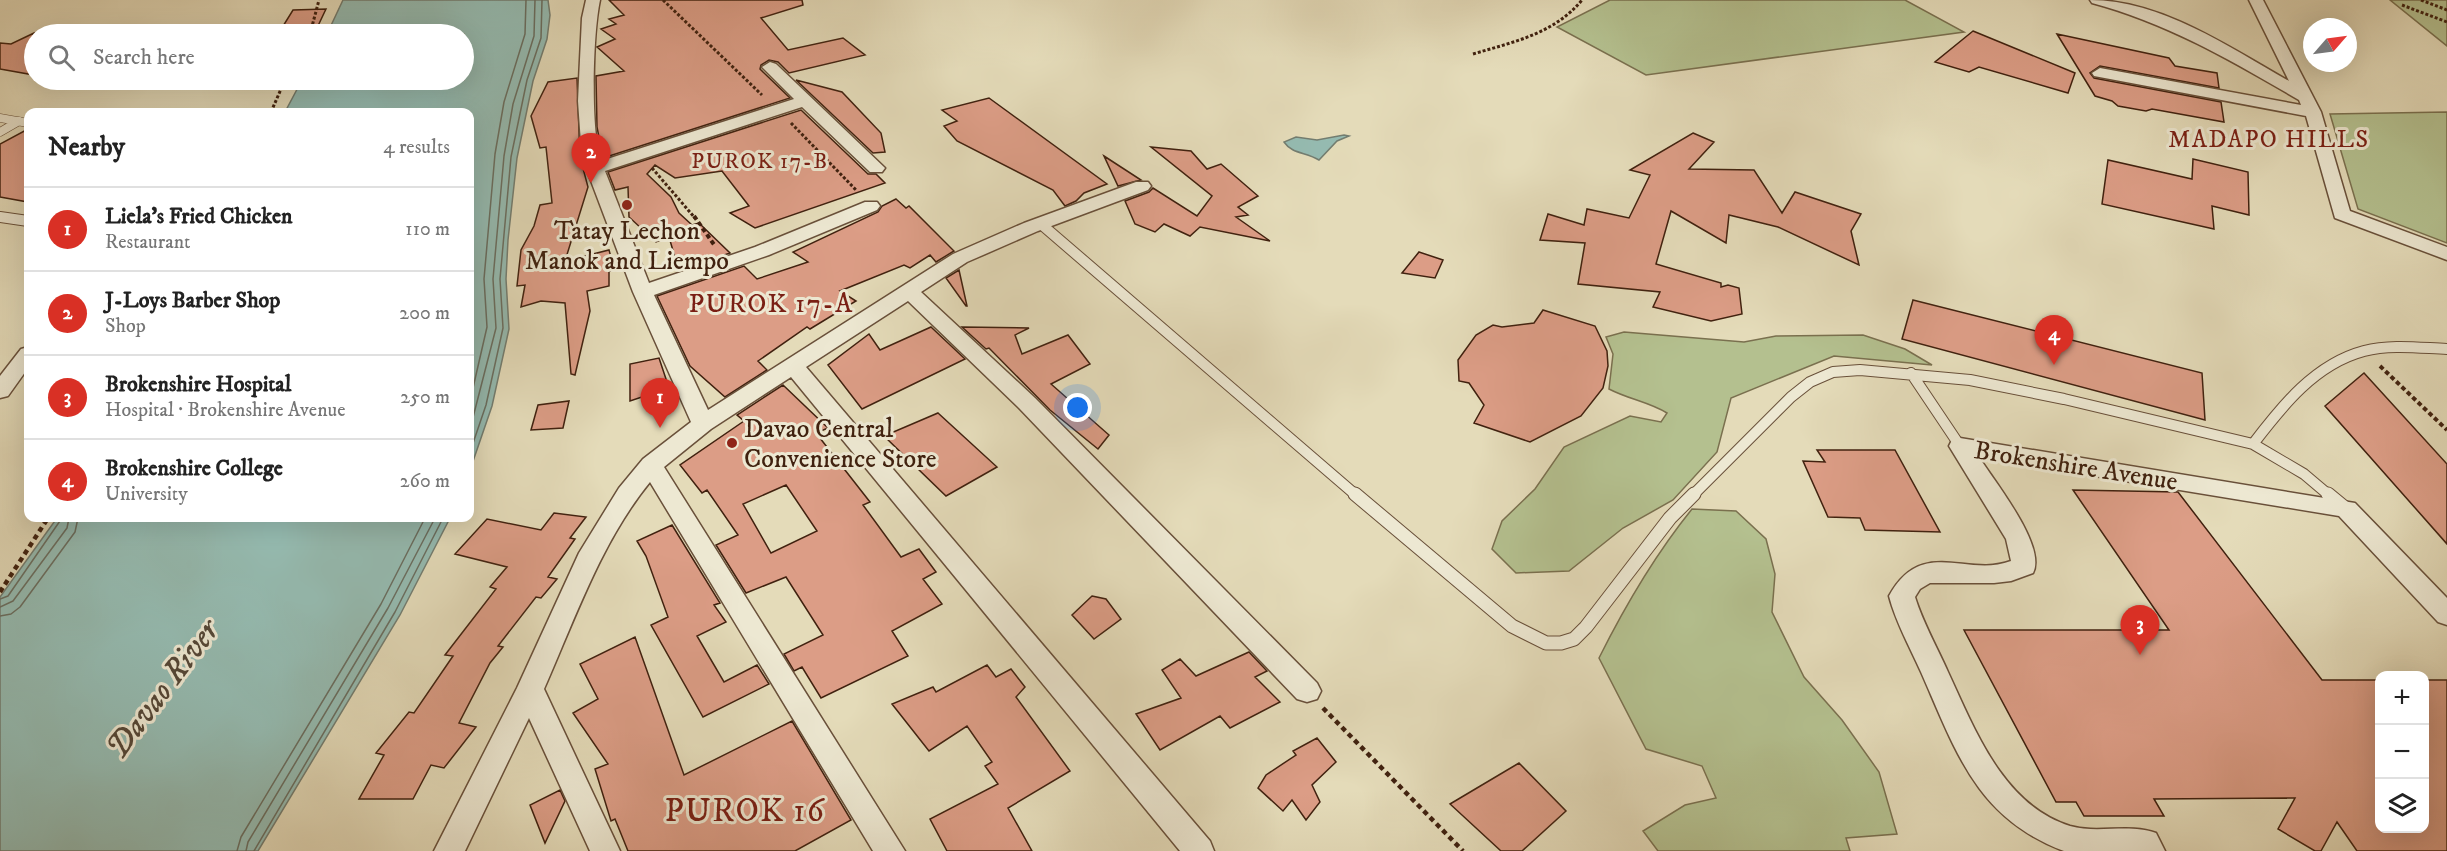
<!DOCTYPE html>
<meta charset="utf-8">
<style>
body{margin:0;font-family:"IM FELL DW Pica",serif;background:#f2f2f2;color:#222}
.controls{position:absolute;right:18px;bottom:18px;display:grid;overflow:hidden;border-radius:12px;box-shadow:0 6px 24px #0002}
.controls button{width:54px;height:54px;display:grid;place-items:center;padding:0;border:0;border-bottom:2px solid #e0e0e0;background:#fff;color:#222;font:30px sans-serif}
.compass{position:absolute;left:2303px;top:18px;width:54px;height:54px;border-radius:50%;background:#fff;box-shadow:0 6px 24px #0002;rotate:62deg}
.you{position:absolute;left:1078px;top:408px;width:21px;height:21px;margin:-15px;border:4px solid #fff;border-radius:50%;background:#1a73e8;box-shadow:0 0 0 9px #1a73e833}
.badge{display:grid;place-items:center;width:39px;height:39px;border-radius:50%;background:#d93025;color:#fff;font-size:20px;font-weight:700}
.pin{position:absolute;translate:-50% -50px;filter:drop-shadow(0 2px 3px #0008)}
.pin::after{content:'';position:absolute;top:32px;width:21px;height:18px;background:inherit;clip-path:polygon(0 0,100% 0,50% 100%)}
.list{margin:0;padding:0;list-style:none}
h2{display:flex;justify-content:space-between;align-items:center;height:78px;margin:0;padding:0 24px;font-size:26px}
h2 small{font-size:20px;font-weight:400;color:#767676}
.list li{display:grid;grid-template-columns:39px 1fr auto;gap:18px;align-items:center;box-sizing:border-box;height:84px;padding:0 24px;border-top:2px solid #e0e0e0}
.list b{display:block;font-size:22px;white-space:nowrap}
.list p{margin:0;font-size:20px;white-space:nowrap;color:#767676}
.list em{font-size:20px;font-style:normal;color:#767676}
.icon{flex:none;width:33px;height:33px;fill:none;stroke:currentColor;stroke-width:2;stroke-linecap:round;stroke-linejoin:round}
.map{position:relative;flex:none;width:2447px;height:851px;overflow:hidden}
.search{position:absolute;background:#fff;box-shadow:0 6px 24px #0002;left:24px;top:24px;width:450px;height:66px;display:flex;align-items:center;gap:15px;box-sizing:border-box;padding:0 21px;border-radius:33px;color:#767676;font-size:22px}
.panel{position:absolute;background:#fff;box-shadow:0 6px 24px #0002;left:24px;top:108px;width:450px;height:414px;border-radius:12px}
.map>svg:first-child{display:block}
.green{fill:#b4c08f;stroke:#7a704f;stroke-width:1.5}
.water{fill:#95bbb1;stroke:#737d70;stroke-width:1.5}
.lines{fill:none;stroke-linecap:round;stroke-linejoin:round}
.shore{stroke:#6a6e60;stroke-width:1.5}
.building{fill:#dc9d86;stroke:#40210f;stroke-width:1.5;fill-rule:evenodd}
.service-far2-casing{stroke:#69503a;stroke-width:9}
.service-far1-casing{stroke:#69503a;stroke-width:12}
.service-casing{stroke:#69503a;stroke-width:15}
.minor-casing{stroke:#69503a;stroke-width:3}
.path-far2{stroke:#40210f;stroke-width:3;stroke-dasharray:3 2;stroke-linecap:butt}
.path-far1{stroke:#40210f;stroke-width:4;stroke-dasharray:4.5 3;stroke-linecap:butt}
.path{stroke:#40210f;stroke-width:4.5;stroke-dasharray:5 4;stroke-linecap:butt}
.service-far2{stroke:#ede8d2;stroke-width:8}
.service-far1{stroke:#ede8d2;stroke-width:10}
.service{stroke:#ede8d2;stroke-width:13}
.minor{fill:#ede8d2;fill-rule:evenodd}
.poi-dot{fill:#8f2418;stroke:#ede8d2;stroke-width:2}
.labels{text-anchor:middle;stroke-width:6;stroke-linejoin:round;paint-order:stroke}
.far-neighbourhood-label{font-size:22px;letter-spacing:1.5px;fill:#7a1f14;stroke:#ede8d2}
.far-quarter-label{font-size:24px;letter-spacing:1.5px;fill:#7a1f14;stroke:#ede8d2}
.poi-label{font-size:26px;fill:#40210f;stroke:#ede8d2}
.street-label{font-size:26px;fill:#40210f;stroke:#ede8d2}
.neighbourhood-label{font-size:27px;letter-spacing:1.5px;fill:#7a1f14;stroke:#ede8d2}
.near-water-label{font-size:33px;font-style:italic;fill:#554838;stroke:#ede8d2}
.near-neighbourhood-label{font-size:33px;letter-spacing:1.5px;fill:#7a1f14;stroke:#ede8d2}
</style>
<div class="map">
<svg width="2447" height="851" viewBox="0 0 2447 851">
<rect width="100%" height="100%" fill="#e4dbb9"/>
<filter id="stains"><feTurbulence type="fractalNoise" baseFrequency=".00333" numOctaves="4"/><feColorMatrix values="0 0 0 0 .2 0 0 0 0 .09 0 0 0 0 .02 0 0 0 .5 -.17"/></filter>
<radialGradient id="worn" r=".72"><stop offset=".6" stop-color="#630" stop-opacity="0"/><stop offset="1" stop-color="#630" stop-opacity=".3"/></radialGradient>
<path class="green" d="M1610 0H1905L1964 32 1646 75 1557 27Z
M2390 0H2447V46Z
M2447 112V243L2358 209 2330 114Z
M1624 332 1744 342 1776 336 1863 335 1905 349 1932 365 1834 356 1731 398 1717 452 1673 500 1623 528 1569 571 1516 573 1492 549 1502 521 1535 489 1564 447 1630 416 1661 422 1667 413C1649 402 1628 399 1609 389L1613 354 1606 337Z
M1692 509 1736 511 1766 539 1775 574 1772 612 1804 677 1842 720 1879 772 1897 834 1846 838 1850 851H1658L1643 831 1685 805 1716 798 1702 766 1646 749 1599 658C1626 604 1654 556 1692 509Z"/>
<path class="water" d="M343 0H548L550 15 547 39 533 81 517 158 508 240 506 279 509 329 492 406 470 470V112H285L302 80H464V34H327Z
M1344 135 1349 136 1337 141 1319 160C1306 152 1292 154 1284 142L1296 137 1317 140Z
M57 518H450L400 615 258 851H0V597Z"/>
<g class="lines">
<path class="shore" d="M470 401 487 327 484 279 495 154 504 102 525 34 526 0
M470 429 496 328 493 279 504 156 513 104 534 36 535 0
M470 452 486 405 503 328 500 279 511 157 527 80 541 38 542 0
M0 599 8 596 62 518
M0 607 13 601 67 528 69 518
M0 616 11 614 20 607 75 532 78 518
M237 851 241 837 381 604 425 518
M246 851 248 842 388 608 435 518
M254 851 395 612 443 518"/>
</g>
<path class="building" d="M609 0H802L803 5 761 18 788 50 843 38 865 55 789 73 778 62 769 60 761 65 760 69 790 98 603 158 597 127 596 76 624 71 597 47 615 39 601 29 616 24 609 19 624 15Z
M326 9 316 30 280 31 293 10Z
M1973 31 2075 73 2068 93 1979 67 1969 72 1935 62Z
M34 33V75L0 69V43L11 44Z
M2057 34 2169 58 2175 66 2217 73 2219 88 2100 66 2090 73 2094 78 2221 102 2224 122 2152 109 2146 111 2118 106 2112 101 2095 96Z
M577 78 580 157 588 187 565 261 609 250 614 268 609 272V286L587 291 590 311 575 375 571 374 565 303 541 301 521 307 525 285 517 286 521 250 534 226 540 205 552 203 546 147 540 148 531 116 548 82Z
M796 80 842 92 881 133 885 152 873 153Z
M989 98 1107 184 1084 193 1076 201 1065 206 1053 190 957 141 944 126 957 121 942 110Z
M801 110 868 174H876L885 183 755 228 730 213 749 206 722 171 675 178 655 165 647 174 671 197 679 213 692 225 699 223 730 253 679 271 669 237 656 242 629 217 628 187 615 190 608 172Z
M28 129V202L0 197V144Z
M1693 133 1714 142 1689 169 1754 170 1782 213 1795 192 1861 214 1851 231 1859 265 1778 227 1729 215 1726 243 1671 211 1656 264 1721 283V287L1728 285 1739 288 1742 314 1711 321 1653 307 1660 292 1578 284 1585 243 1540 240 1548 214 1584 225 1587 209 1629 218 1650 175 1630 170Z
M1151 147 1191 151 1207 169 1221 164 1258 196 1238 207 1248 215 1236 217 1270 241 1200 227 1190 236 1164 224 1155 232 1135 224 1125 201 1149 192 1153 188 1197 216 1212 196Z
M1104 156 1141 180 1118 186Z
M2193 159 2248 172 2249 215 2212 206 2214 229 2102 204 2108 160 2192 179Z
M896 199 906 208 909 206 954 251 936 262 930 255 910 268 904 265 840 291 856 301 810 329 807 327 758 361 767 370 725 397 690 366 657 296 744 266 757 279 808 262 793 252 878 212 882 206Z
M1419 252 1443 260 1435 278 1402 273Z
M959 270 967 306H966L946 278Z
M1913 300 2202 373 2205 420 1902 339Z
M1543 310 1595 326 1607 351 1608 366 1603 388 1581 416 1530 442 1474 423 1484 405 1469 383 1459 381 1458 360 1476 335 1493 325 1502 327 1534 323Z
M931 327 965 359 862 409 828 365 869 334 880 350Z
M962 327 1029 328 1015 335 1022 354 1068 335 1090 364 1051 384 1109 435 1098 449 1050 410 989 348 986 349Z
M659 358 669 388 630 401V364Z
M2364 373 2447 464V544L2325 406Z
M783 385 828 428 816 433 870 502 863 505 901 557 919 549 936 572 923 579 942 604 892 631 908 656 821 698 802 667 794 671 784 654 823 635 786 577 746 593 716 545 738 535 707 490 702 493 680 465 744 421 737 415ZM786 485 817 531 771 553 743 504Z
M569 401 563 428 531 430 538 405Z
M938 413 997 467 946 496 884 436Z
M1817 450H1895L1940 532 1865 530 1860 518 1828 517 1803 461 1825 462Z
M2073 490 2178 492 2322 680H2379V828H2424V680H2447V851H2357L2337 822 2321 851H2315L2278 829 2295 798 2154 799 2164 816H2084L2076 802H2056L1964 630H2169Z
M554 513 586 517 570 538 575 539 548 577 557 579 541 598 536 597 498 646 503 647 490 663 459 723 476 727 444 768 431 765 413 799H359L384 755 376 753 409 712 414 713 453 656 445 655 496 589 490 587 507 567 455 554 487 519 541 530Z
M672 525 720 603 714 605 726 622 697 636 724 682 757 665 769 684 703 717 651 625 668 617 646 556 637 541Z
M1092 596 1106 599 1121 619 1094 639 1072 615Z
M635 637 684 775 792 721 851 820 795 851H628L615 819 611 821 595 769 608 764 573 713 598 699 580 664Z
M1249 652 1267 671 1255 677 1280 702 1230 728 1220 716 1160 750 1136 714 1181 698 1162 670 1180 659 1196 676Z
M987 665 996 677 1011 669 1025 687 1016 697 1070 771 1008 808 1032 851H947L930 819 998 784 985 766 992 762 967 726 929 751 892 704 933 687 936 692Z
M1317 738 1336 762 1312 785 1320 802 1306 820 1292 800 1283 811 1258 788 1266 775 1296 755 1293 751Z
M1519 763 1566 811 1522 851H1501L1450 804Z
M560 790 565 801 545 843 530 805Z"/>
<g class="lines">
<defs>
<path id="service-far2" d="M0 118 28 123
M0 132 19 121
M0 217 6 218"/>
<path id="service-far1" d="M0 217 28 221
M1041 224 1357 496
M1911 373 1960 446
M2253 444C2282 406 2315 364 2364 351 2391 344 2420 348 2447 349
M1692 496 1791 397 1810 382 1833 372 1860 370 1970 380 2064 399 2253 444 2304 474 2330 496"/>
<path id="service" d="M1355 494 1512 626 1546 643H1561L1574 639 1586 627 1670 518 1694 494
M2328 494 2345 508"/>
<path id="minor" d="M586 0H600C593 33 590 130 601 161L794 99 762 67 770 62 776 64 885 168 882 172H870L802 107 605 171 649 283 755 247 865 202H877L880 206 877 210 769 255 654 295 708 410 953 254 1024 223 1136 182H1148L1151 186 1148 190 1038 231 967 262 921 292 1035 398 1317 683 1321 691 1317 699 1307 702 1297 699 1019 408 908 301 806 367 1210 841 1214 851H1180L791 377 711 429 664 467 905 851H873L650 482C601 542 575 619 544 689L620 851H590L529 718 465 851H434L517 688 579 553 619 488 643 459 691 422 633 292 582 157 578 101 582 18Z
M2090 0C2161 0 2229 47 2289 81L2249 0H2263L2321 112 2350 211 2447 247V260L2335 218 2306 116 2094 76 2092 73 2100 68 2301 105 2299 100C2232 61 2167 23 2092 3Z
M28 347V368L8 396 0 398V376L21 349Z
M1960 438 2355 503 2447 598V625L2438 622 2339 516 1979 457C1994 481 2047 546 2033 573L2011 581 1994 583H1930L1920 589 1915 597C1923 623 1937 647 1948 672 1975 730 2003 805 2070 826 2098 834 2129 823 2156 833L2165 851H2064C1976 818 1956 751 1921 672 1910 647 1896 623 1889 596 1922 536 1966 578 2011 561L2006 539 1949 446 1952 440Z"/>
</defs>
<use href="#service-far2" class="service-far2-casing"/>
<use href="#service-far1" class="service-far1-casing"/>
<use href="#service" class="service-casing"/>
<use href="#minor" class="minor-casing"/>
<path class="path-far2" d="M663 0 762 95
M2421 0 2447 10
M2402 5 2447 22
M310 34 319 0
M1473 54C1513 42 1554 34 1582 0
M271 112 285 80
M791 123 857 191
M652 168 695 218"/>
<path class="path-far1" d="M694 216 715 246
M2380 366 2447 430"/>
<path class="path" d="M0 592 48 518
M1323 708 1463 851"/>
<use href="#service-far2" class="service-far2"/>
<use href="#service-far1" class="service-far1"/>
<use href="#service" class="service"/>
<use href="#minor" class="minor"/>
</g>
<g class="poi-dot">
<circle cx="627" cy="205" r="6"/>
<circle cx="732" cy="443" r="6"/>
</g>
<g class="labels">
<g class="far-neighbourhood-label">
<text x="760" y="168">PUROK 17-B</text>
</g>
<g class="far-quarter-label">
<text x="2269" y="147">MADAPO HILLS</text>
</g>
<g class="poi-label">
<text x="627" y="239">Tatay Lechon<tspan x="627" dy="30">Manok and Liempo</tspan></text>
<text x="744" y="437" text-anchor="start">Davao Central<tspan x="744" dy="30">Convenience Store</tspan></text>
</g>
<g class="street-label">
<text transform="translate(2076 465) rotate(9)" y="9">Brokenshire Avenue</text>
</g>
<g class="neighbourhood-label">
<text x="771" y="312">PUROK 17-A</text>
</g>
<g class="near-water-label">
<text transform="translate(161 688) rotate(-53)" y="12">Davao River</text>
</g>
<g class="near-neighbourhood-label">
<text x="745" y="821">PUROK 16</text>
</g>
</g>
<rect width="100%" height="100%" filter="url(#stains)"/>
<rect width="100%" height="100%" fill="url(#worn)"/>
</svg>
<div class="controls">
<button>+</button>
<button>−</button>
<button><svg class="icon" aria-label="layers" viewBox="0 0 24 24"><path d="M12 4l9 5-9 5-9-5zM3 14l9 5 9-5"/></svg></button>
</div>
<svg class="compass" viewBox="-18 -18 36 36"><path d="M0-13l5 13h-10z" fill="#e53935"/><path d="M0 13l5-13h-10z" fill="#767676"/></svg>
<div class="you"></div>
<div class="pin badge" style="left:660px;top:428px">1</div>
<div class="pin badge" style="left:591px;top:183px">2</div>
<div class="pin badge" style="left:2140px;top:655px">3</div>
<div class="pin badge" style="left:2054px;top:365px">4</div>
<div class="search"><svg class="icon" aria-label="search" viewBox="0 0 24 24"><circle cx="10" cy="10" r="6"/><path d="M15 15l6 6"/></svg>Search here</div>
<section class="panel">
<h2>Nearby<small>4 results</small></h2>
<ul class="list">
<li><span class="badge">1</span><div><b>Liela's Fried Chicken</b><p>Restaurant</p></div><em>110 m</em></li>
<li><span class="badge">2</span><div><b>J-Loys Barber Shop</b><p>Shop</p></div><em>200 m</em></li>
<li><span class="badge">3</span><div><b>Brokenshire Hospital</b><p>Hospital · Brokenshire Avenue</p></div><em>250 m</em></li>
<li><span class="badge">4</span><div><b>Brokenshire College</b><p>University</p></div><em>260 m</em></li>
</ul>
</section>
</div>
